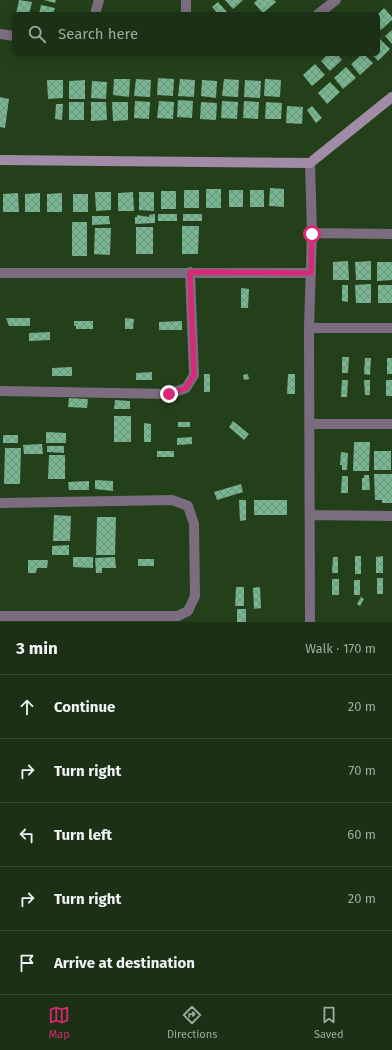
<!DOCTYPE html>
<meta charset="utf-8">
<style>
body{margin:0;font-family:"Fira Sans",sans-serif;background:#24381d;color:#f1f3f6}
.stop{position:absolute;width:12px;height:12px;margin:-9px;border:3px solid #db2777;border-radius:50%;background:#fff}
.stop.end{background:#db2777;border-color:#fff;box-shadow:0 1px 4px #0008}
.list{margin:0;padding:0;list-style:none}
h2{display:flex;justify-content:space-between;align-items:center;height:52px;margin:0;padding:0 16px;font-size:17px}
h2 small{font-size:13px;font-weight:400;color:#a0a9a0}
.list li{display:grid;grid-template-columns:26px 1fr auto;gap:12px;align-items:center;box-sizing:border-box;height:64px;padding:0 16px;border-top:1px solid #394b34}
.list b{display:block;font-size:15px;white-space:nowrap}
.list em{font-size:13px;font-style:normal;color:#a0a9a0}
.icon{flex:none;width:22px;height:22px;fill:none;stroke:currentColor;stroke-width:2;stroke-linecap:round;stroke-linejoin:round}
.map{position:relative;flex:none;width:392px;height:622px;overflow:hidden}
.search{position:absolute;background:#1b3014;box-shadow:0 2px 10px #0003;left:12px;right:12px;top:12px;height:44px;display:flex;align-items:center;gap:10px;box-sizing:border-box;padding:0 14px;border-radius:6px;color:#a0a9a0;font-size:15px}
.sheet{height:372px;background:#1b3014}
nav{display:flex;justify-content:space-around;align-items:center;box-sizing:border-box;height:56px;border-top:1px solid #394b34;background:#1b3014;font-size:11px;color:#a0a9a0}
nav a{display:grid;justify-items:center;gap:2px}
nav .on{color:#db2777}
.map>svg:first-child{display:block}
.building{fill:url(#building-cross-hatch)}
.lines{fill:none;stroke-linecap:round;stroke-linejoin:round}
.street{stroke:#7b6d7f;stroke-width:10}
.secondary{stroke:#a18ba7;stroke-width:10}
.route{stroke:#db2777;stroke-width:5}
</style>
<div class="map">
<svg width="392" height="622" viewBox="0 0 392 622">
<defs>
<pattern id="building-cross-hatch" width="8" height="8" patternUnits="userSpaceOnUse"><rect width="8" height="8" fill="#7ab593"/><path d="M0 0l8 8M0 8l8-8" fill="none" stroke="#6a957b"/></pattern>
</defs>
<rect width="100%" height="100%" fill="#24401a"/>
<path class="building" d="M19 0 32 2 29 14H16Z
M44 0H56L55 3Z
M225 0H243L233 9Z
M257 0H274L276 2 263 13 254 3Z
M218 2 227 12 225 14H218L212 7Z
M41 5 55 8 53 14H39Z
M384 8 392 17V20L381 30 378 27V14Z
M392 30V44L385 36Z
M380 39 390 49 378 61 372 54H378V41Z
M328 54H337L342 60 330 71 321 61Z
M362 54H364L373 63 360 75 351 64Z
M315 64 325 75 312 86 303 75Z
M346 67 356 78 343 89 334 78Z
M158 78 174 79 173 96 157 95Z
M114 79H130L129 97 113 95Z
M136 79 151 80 150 97 134 96Z
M180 79 195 80 194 97 178 96Z
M224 79 239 80 238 97 222 96Z
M265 79 281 80 280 97 264 96Z
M47 80H63V98L48 99Z
M85 80V99H69V81Z
M202 80 217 81 216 98 201 96Z
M245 80 261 81 260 98 244 97Z
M92 81 107 82 106 99 91 98Z
M330 82 340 92 327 104 318 93Z
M0 97 9 99 5 128 0 127Z
M178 100 193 101 192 118 177 117Z
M135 101 150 102 149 119 134 118Z
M159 101 174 102 173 119 157 118Z
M222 101 238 102 237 119 221 118Z
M244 101 259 102 258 119 243 118Z
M69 102H84V120H69Z
M91 102H106L107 120 91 121Z
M112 102H128V120L113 121Z
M201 102 217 103 216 120 200 119Z
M266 102 282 103 281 119H265Z
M56 104H63L62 120 55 119Z
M287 106 303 107 302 124 286 123Z
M312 106 322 118 316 123 307 110Z
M270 188 284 189V207L269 206Z
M206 189H221V208H206Z
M184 190H199V208H184Z
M229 190H243V207H229Z
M250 190H264V207H250Z
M161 191H176V209H161Z
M95 192H111V210L96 211Z
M133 192 134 211H118V193Z
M139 192H154V211L139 210Z
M18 193 19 212H3V194Z
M40 193V212H25V194Z
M62 193V212H47V194Z
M73 194H88V212H73Z
M155 214V223L135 224V217H137V215L149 217V215Z
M158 214H177V221H158Z
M183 214H202V221H183Z
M92 216H109L110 224 92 225Z
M72 222H87V256H72Z
M182 226H199L198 254H182Z
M136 227H153V254H136Z
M95 228H111L110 255 94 254Z
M348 261 349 280H333V262Z
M371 261V280H356L355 262Z
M377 262H392V280L377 281Z
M371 284V303H356L355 285Z
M342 285H348V302L342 301Z
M378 285H392V303H378Z
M241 288 249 289 248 308H241Z
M6 318H30V326H9Z
M125 318 134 319 133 329H125Z
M74 321H93V329H76V326H74Z
M182 321V330H159V322Z
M50 332V340L29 341V333Z
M342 357H349L348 373H342Z
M365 358H371L370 375 364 374Z
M387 358H392V374H387Z
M72 367V376H52V368Z
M152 372V380H136V373Z
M204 374H210V392H204Z
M248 374 249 379 244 380 243 375Z
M288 374H295V394H287Z
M342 380H348L347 397H341Z
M364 380H370V395H365Z
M386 380H392V396H386Z
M69 398 88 399 87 408 68 407Z
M115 400 130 401V409H114Z
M114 416H131V442H114Z
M233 421 249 434 244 440 229 427Z
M178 422H190V427H178Z
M144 423 151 424V442H144Z
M46 432 66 433V443H46Z
M3 435H18V443H3Z
M192 437V444L177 445V438Z
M354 442H370L369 471H353Z
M42 444 43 454H24L23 445Z
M47 446H64V453L47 452Z
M5 448H21L20 484H4Z
M157 451H174V457H157Z
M374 451H391V470H374Z
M341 452 348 453 347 470H342V465H340Z
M49 455H65V479H48Z
M374 474H392V503H382V500H375Z
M364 475H369L370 490H362V478H364Z
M342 476H348V493H341Z
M95 480 113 481V491L95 489Z
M89 481V490H69L68 482Z
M241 484 243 492 217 500 214 492Z
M239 500H246V520L240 521Z
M254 500H287V515H254Z
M54 515 71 516 70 541H53Z
M97 517H116L115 555H96Z
M69 545V555H52V546Z
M355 556H361V574H355Z
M383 556V573H376V557Z
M73 557H93V568L73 567Z
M115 557 116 568H102V573H96L95 558Z
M333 557H338V573H332Z
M138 559H154V566H138Z
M28 560H48L47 568H37L36 573H28Z
M377 578H383V594H377Z
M332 579H339V595H332Z
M354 580H360V595H354Z
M236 587H244V606H235Z
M260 587 261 608 254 609 253 588Z
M361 597 364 599 360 606 357 604Z
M237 609H246V622H237Z"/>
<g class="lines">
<path class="street" d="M186 0V14
M95 14 99 0
M318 14 336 0
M0 34 14 36
M312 233 392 234
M0 273H311
M309 328H392
M0 391 169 394 186 388 194 375 190 272
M310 424H392
M0 503 172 500 188 506 194 524 195 596 188 611 178 616H0
M310 515 392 516
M310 622 309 328 312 233 310 163"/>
<path class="secondary" d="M0 160 310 163 392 97"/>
</g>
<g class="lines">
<path class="route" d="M169 394 186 388 194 375 190 272 311 273 312 234"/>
</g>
</svg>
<div class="stop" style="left:312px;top:234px"></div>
<div class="stop end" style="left:169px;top:394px"></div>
<div class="search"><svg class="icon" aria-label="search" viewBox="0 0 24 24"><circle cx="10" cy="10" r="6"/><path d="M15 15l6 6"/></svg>Search here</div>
</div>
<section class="sheet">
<h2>3 min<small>Walk · 170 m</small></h2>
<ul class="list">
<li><svg class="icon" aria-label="ahead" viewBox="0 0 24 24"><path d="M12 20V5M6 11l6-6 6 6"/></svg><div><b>Continue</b></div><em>20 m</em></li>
<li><svg class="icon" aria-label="right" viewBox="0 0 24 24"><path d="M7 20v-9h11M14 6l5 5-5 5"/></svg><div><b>Turn right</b></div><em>70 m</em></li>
<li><svg class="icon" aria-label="left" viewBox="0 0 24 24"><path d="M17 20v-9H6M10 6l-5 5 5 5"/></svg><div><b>Turn left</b></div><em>60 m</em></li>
<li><svg class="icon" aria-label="right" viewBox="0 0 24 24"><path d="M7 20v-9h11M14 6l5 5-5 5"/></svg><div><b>Turn right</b></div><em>20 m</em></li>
<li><svg class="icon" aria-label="arrive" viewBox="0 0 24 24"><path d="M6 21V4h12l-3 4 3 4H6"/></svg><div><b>Arrive at destination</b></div></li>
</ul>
</section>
<nav>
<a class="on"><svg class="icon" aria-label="map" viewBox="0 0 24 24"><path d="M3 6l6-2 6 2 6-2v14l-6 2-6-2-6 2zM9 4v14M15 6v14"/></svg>Map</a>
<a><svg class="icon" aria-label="directions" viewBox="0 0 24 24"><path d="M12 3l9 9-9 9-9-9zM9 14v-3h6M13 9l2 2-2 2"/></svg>Directions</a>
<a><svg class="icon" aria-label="saved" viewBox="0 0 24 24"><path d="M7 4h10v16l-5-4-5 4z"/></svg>Saved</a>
</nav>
